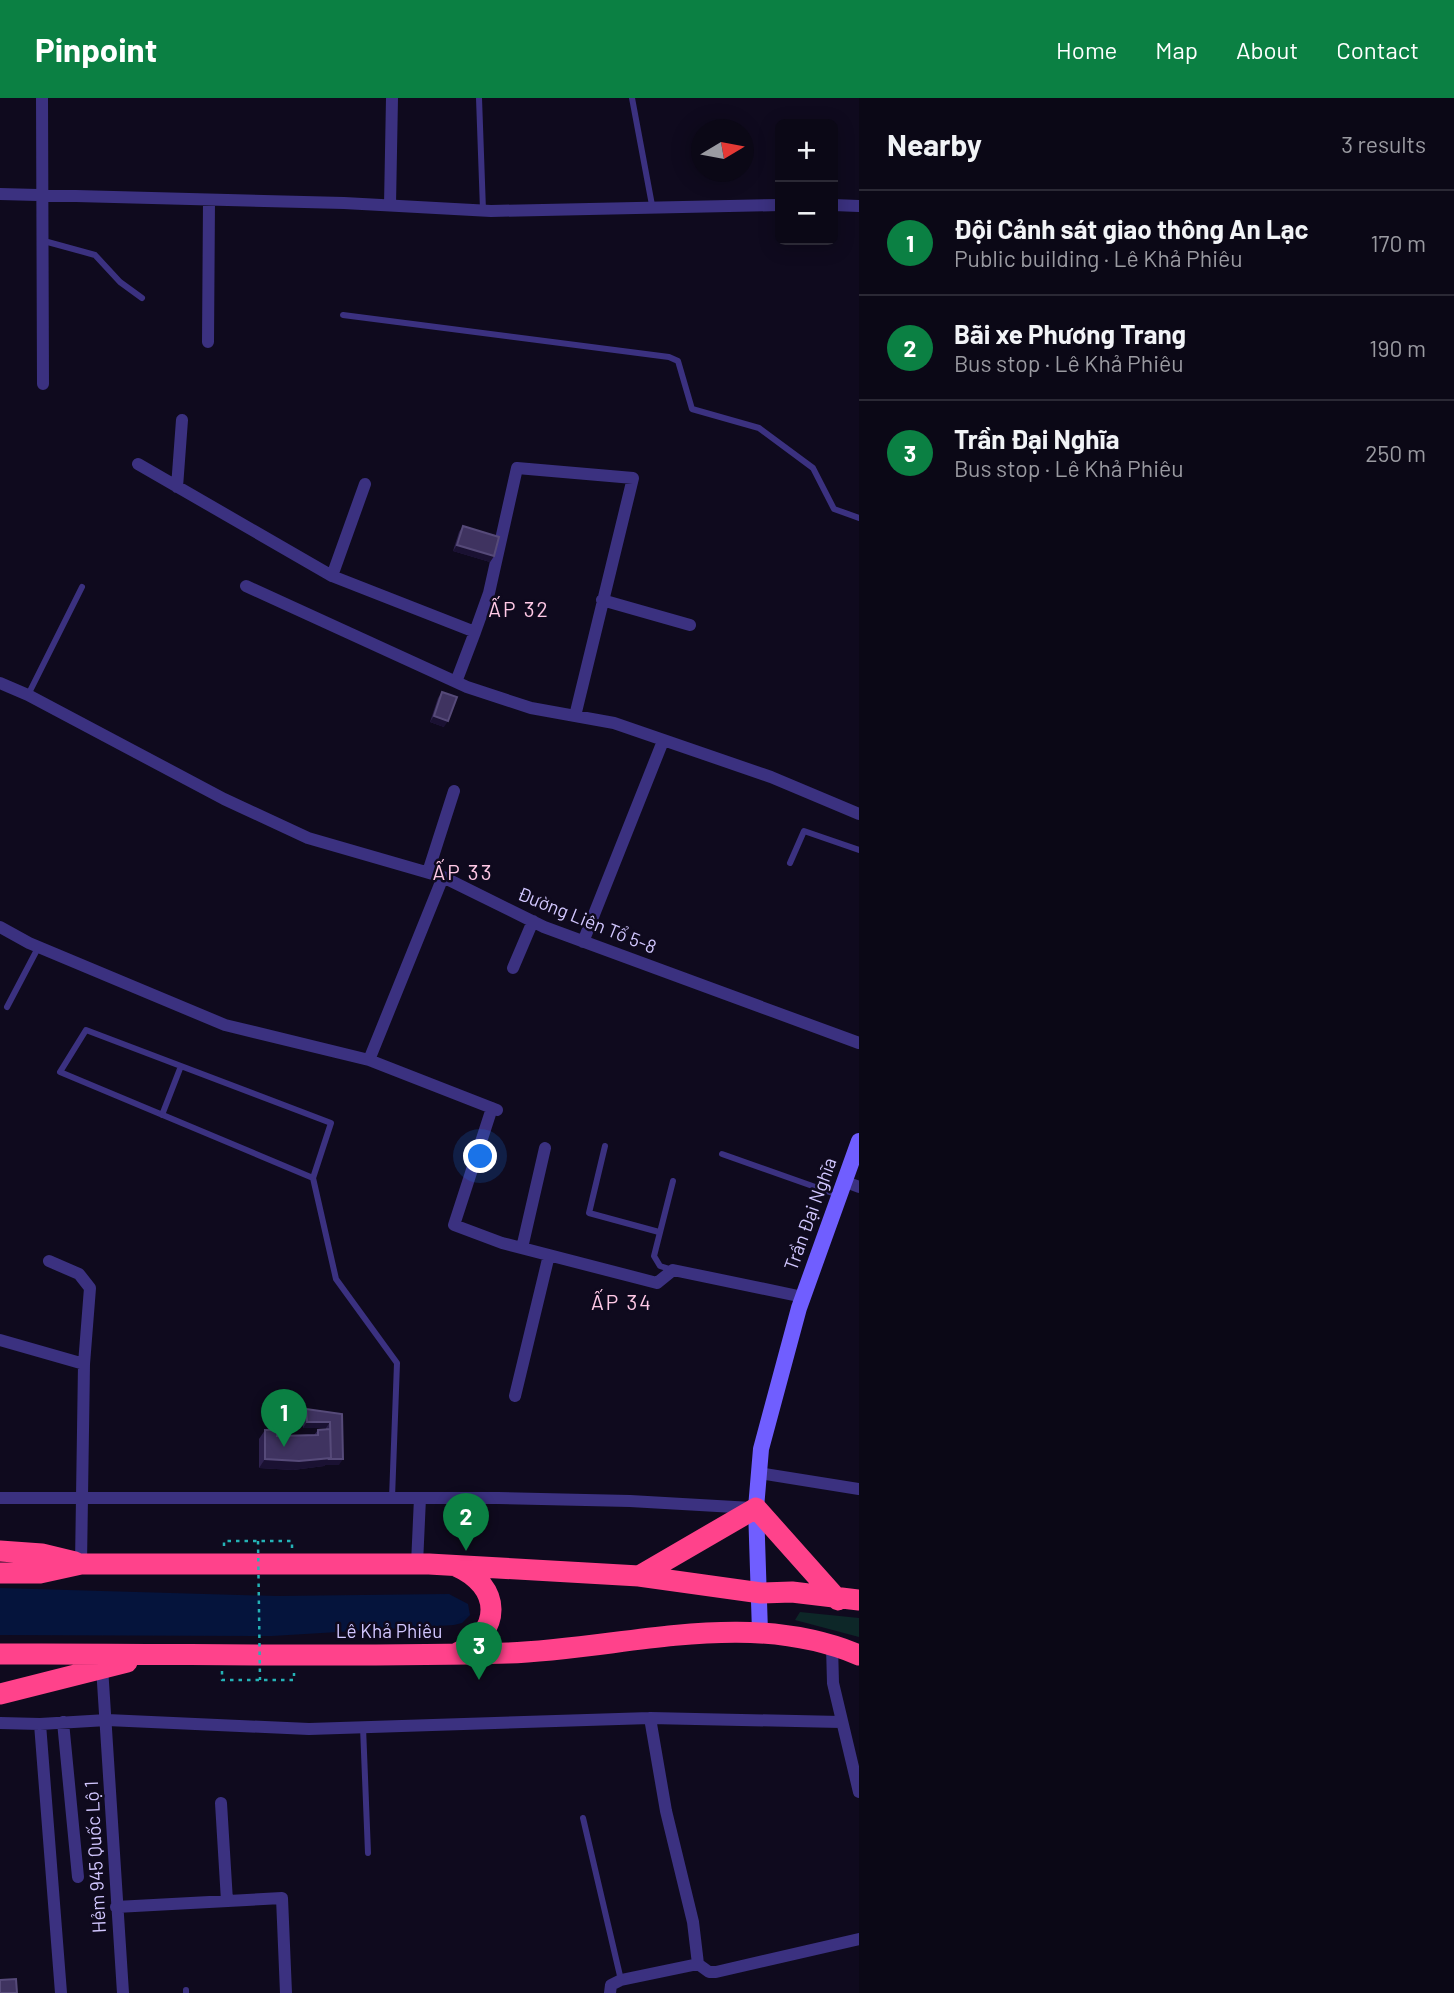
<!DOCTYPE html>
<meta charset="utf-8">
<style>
body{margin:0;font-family:Barlow,sans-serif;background:#14111f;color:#f1f3f6}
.controls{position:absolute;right:21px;top:21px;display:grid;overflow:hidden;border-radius:10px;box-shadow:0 4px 18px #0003}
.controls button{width:63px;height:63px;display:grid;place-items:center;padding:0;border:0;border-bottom:2px solid #2b2935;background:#0b0816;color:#f1f3f6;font:35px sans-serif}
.compass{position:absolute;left:691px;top:21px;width:63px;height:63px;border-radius:50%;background:#0b0816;box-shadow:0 4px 18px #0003;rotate:80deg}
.you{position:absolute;left:481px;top:1059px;width:24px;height:24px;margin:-18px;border:5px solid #fff;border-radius:50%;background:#1a73e8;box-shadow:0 0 0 10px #1a73e833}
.badge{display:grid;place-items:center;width:46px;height:46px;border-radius:50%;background:#0b8043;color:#fff;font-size:23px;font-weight:700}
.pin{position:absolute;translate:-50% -58px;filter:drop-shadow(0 2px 4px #0008)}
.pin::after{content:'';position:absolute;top:37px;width:24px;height:21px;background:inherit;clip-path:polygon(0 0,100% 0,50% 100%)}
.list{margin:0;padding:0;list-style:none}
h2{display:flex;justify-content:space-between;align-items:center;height:91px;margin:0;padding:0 28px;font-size:30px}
h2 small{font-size:23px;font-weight:400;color:#9a9aa1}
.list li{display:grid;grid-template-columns:46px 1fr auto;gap:21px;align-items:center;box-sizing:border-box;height:105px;padding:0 28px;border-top:2px solid #2b2935}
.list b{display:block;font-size:26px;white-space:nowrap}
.list p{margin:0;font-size:23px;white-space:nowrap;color:#9a9aa1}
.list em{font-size:23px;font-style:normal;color:#9a9aa1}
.map{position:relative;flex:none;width:859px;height:1895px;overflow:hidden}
header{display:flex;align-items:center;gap:42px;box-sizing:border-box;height:98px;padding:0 35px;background:#0b8043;color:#fff}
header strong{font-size:33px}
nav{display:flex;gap:38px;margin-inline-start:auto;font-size:24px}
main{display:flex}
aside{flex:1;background:#0b0816}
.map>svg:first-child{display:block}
.green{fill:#0d2728}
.water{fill:#05143c}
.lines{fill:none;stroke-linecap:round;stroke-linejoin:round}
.path{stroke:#24b2b6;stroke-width:2.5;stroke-dasharray:3.5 5;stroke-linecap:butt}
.lane{stroke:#3b3180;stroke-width:6}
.street{stroke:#3b3180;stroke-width:12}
.secondary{stroke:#705eff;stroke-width:16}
.highway{stroke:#ff428b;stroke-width:21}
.path-bridge{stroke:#24b2b6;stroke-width:2.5;stroke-dasharray:3.5 5;stroke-linecap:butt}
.wall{fill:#2d214d}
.shaded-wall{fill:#1a1132}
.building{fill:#3f3360;stroke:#564a79;stroke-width:2}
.labels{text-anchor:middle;stroke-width:5;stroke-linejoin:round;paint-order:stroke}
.street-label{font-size:19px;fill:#d2c7ff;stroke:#0f0a1e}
.neighbourhood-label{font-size:21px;letter-spacing:2px;fill:#ffc9e6;stroke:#0f0a1e}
</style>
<header>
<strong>Pinpoint</strong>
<nav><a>Home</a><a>Map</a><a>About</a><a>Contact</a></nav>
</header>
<main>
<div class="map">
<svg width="859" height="1895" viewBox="0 0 859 1895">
<rect width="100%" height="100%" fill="#0f0a1e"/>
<path class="green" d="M800 1514 859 1520V1539L795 1522Z"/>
<path class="water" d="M0 1490 277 1498 449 1496 468 1506 470 1517 462 1525 454 1527 272 1538 0 1537Z"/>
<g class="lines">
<path class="path" d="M224 1448V1443H292V1451
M222 1573V1582H294V1575"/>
<path class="lane" d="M479 0 483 112
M632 0 652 107
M44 143 95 157 120 184 142 200
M343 217 669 259 678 263 692 311 759 330 813 370 834 411 859 420
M28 597 82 489
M790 765 804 733 859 752
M7 909 39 848
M162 1017 181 968
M605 1048 589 1115 659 1134
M722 1056 838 1097
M313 1080 60 974 86 932 331 1025 313 1080 336 1181 397 1265 392 1400
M673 1172 660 1168 654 1158 673 1083
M363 1629 368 1755
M583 1720 621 1882
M186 1892V1895"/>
<path class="street" d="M42 0 43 286
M0 96 344 105 491 113 780 107
M390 107 392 0
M833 107 859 108
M208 244 209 103
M138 366 332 478 475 534 456 584
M177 389 182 322
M332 478 365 386
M246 488 467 589 531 610 614 625 771 679 859 716
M602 502 690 527
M475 534 489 495 517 370 633 380 575 618
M0 585 28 597 224 701 308 740 443 779 544 829 859 945
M428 774 454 693
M0 829 29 845 225 927 369 962 497 1012
M583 844 663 643
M513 870 533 823
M369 962 443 779
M492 1010 454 1127 502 1145 657 1185 673 1172 803 1199
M843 1083 859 1089
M522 1150 545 1050
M49 1163 79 1176 90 1190 84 1266 81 1466
M0 1242 84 1266
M515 1298 549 1157
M759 1375 859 1391
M0 1400H498L630 1403 752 1410
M417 1466 420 1400
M832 1548 833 1585 859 1694
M102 1569 123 1895
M63 1624 78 1779
M0 1625 40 1626 107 1622 309 1631 650 1620 841 1624
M40 1626 61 1895
M221 1705 227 1803
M116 1809 282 1800 286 1895
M698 1866 709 1874H716L859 1841
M610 1895 611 1887 621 1882 698 1866 693 1824 666 1713 650 1620"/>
<path class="secondary" d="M760 1534 756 1410 761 1351 799 1210 859 1043"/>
<path class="highway" d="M0 1453 42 1456 75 1464
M456 1468C502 1488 503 1534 457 1555
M0 1475H40L81 1466H429L639 1478 761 1495 792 1494 859 1502
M639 1478 756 1410 838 1502
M0 1556C169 1555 339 1560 508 1555 625 1551 745 1509 859 1557
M0 1596 127 1564"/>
<path class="path-bridge" d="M258 1443 260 1582"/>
</g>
<path class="wall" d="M463 428 494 458 490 464 453 453 459 434Z
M442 594 444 629 430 624 438 600Z
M306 1311 342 1316 339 1367H325L324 1368 293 1372 259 1370V1341L265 1332 277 1338 314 1337 318 1332 326 1331V1330H303L302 1317Z"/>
<path class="shaded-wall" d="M457 447 494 458 490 464 453 453Z
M434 618 448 623 444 629 430 624Z
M307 1324H330L326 1330H303Z
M331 1360 324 1368 293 1372 259 1370 265 1361Z
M330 1361H343L339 1367H325Z"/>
<path class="building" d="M463 428 499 439 494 458 457 447Z
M442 594 457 599 448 623 434 618Z
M306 1311 342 1316 343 1361H330L331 1360 330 1324H307Z
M330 1331 331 1360 299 1363 265 1361V1332H277V1338L318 1337V1332Z
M16 1881 17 1895H0V1882Z"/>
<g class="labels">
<g class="street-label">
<text transform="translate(587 822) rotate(22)" y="7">Đường Liên Tổ 5-8</text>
<text transform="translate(810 1116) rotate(-70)" y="7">Trần Đại Nghĩa</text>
<text x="389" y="1540">Lê Khả Phiêu</text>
<text transform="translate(95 1759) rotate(-93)" y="7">Hẻm 945 Quốc Lộ 1</text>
</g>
<g class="neighbourhood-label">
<text x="519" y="519">ẤP 32</text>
<text x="463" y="782">ẤP 33</text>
<text x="622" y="1212">ẤP 34</text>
</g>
</g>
</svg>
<div class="controls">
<button>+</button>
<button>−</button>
</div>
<svg class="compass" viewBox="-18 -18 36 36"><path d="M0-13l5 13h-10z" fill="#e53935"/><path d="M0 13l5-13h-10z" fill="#9a9aa1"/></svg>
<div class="you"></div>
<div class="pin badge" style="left:284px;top:1349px">1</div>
<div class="pin badge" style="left:466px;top:1453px">2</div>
<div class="pin badge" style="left:479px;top:1582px">3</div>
</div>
<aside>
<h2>Nearby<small>3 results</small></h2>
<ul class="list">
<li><span class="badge">1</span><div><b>Đội Cảnh sát giao thông An Lạc</b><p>Public building · Lê Khả Phiêu</p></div><em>170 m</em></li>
<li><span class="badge">2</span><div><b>Bãi xe Phương Trang</b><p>Bus stop · Lê Khả Phiêu</p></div><em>190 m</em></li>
<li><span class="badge">3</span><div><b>Trần Đại Nghĩa</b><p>Bus stop · Lê Khả Phiêu</p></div><em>250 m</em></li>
</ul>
</aside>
</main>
